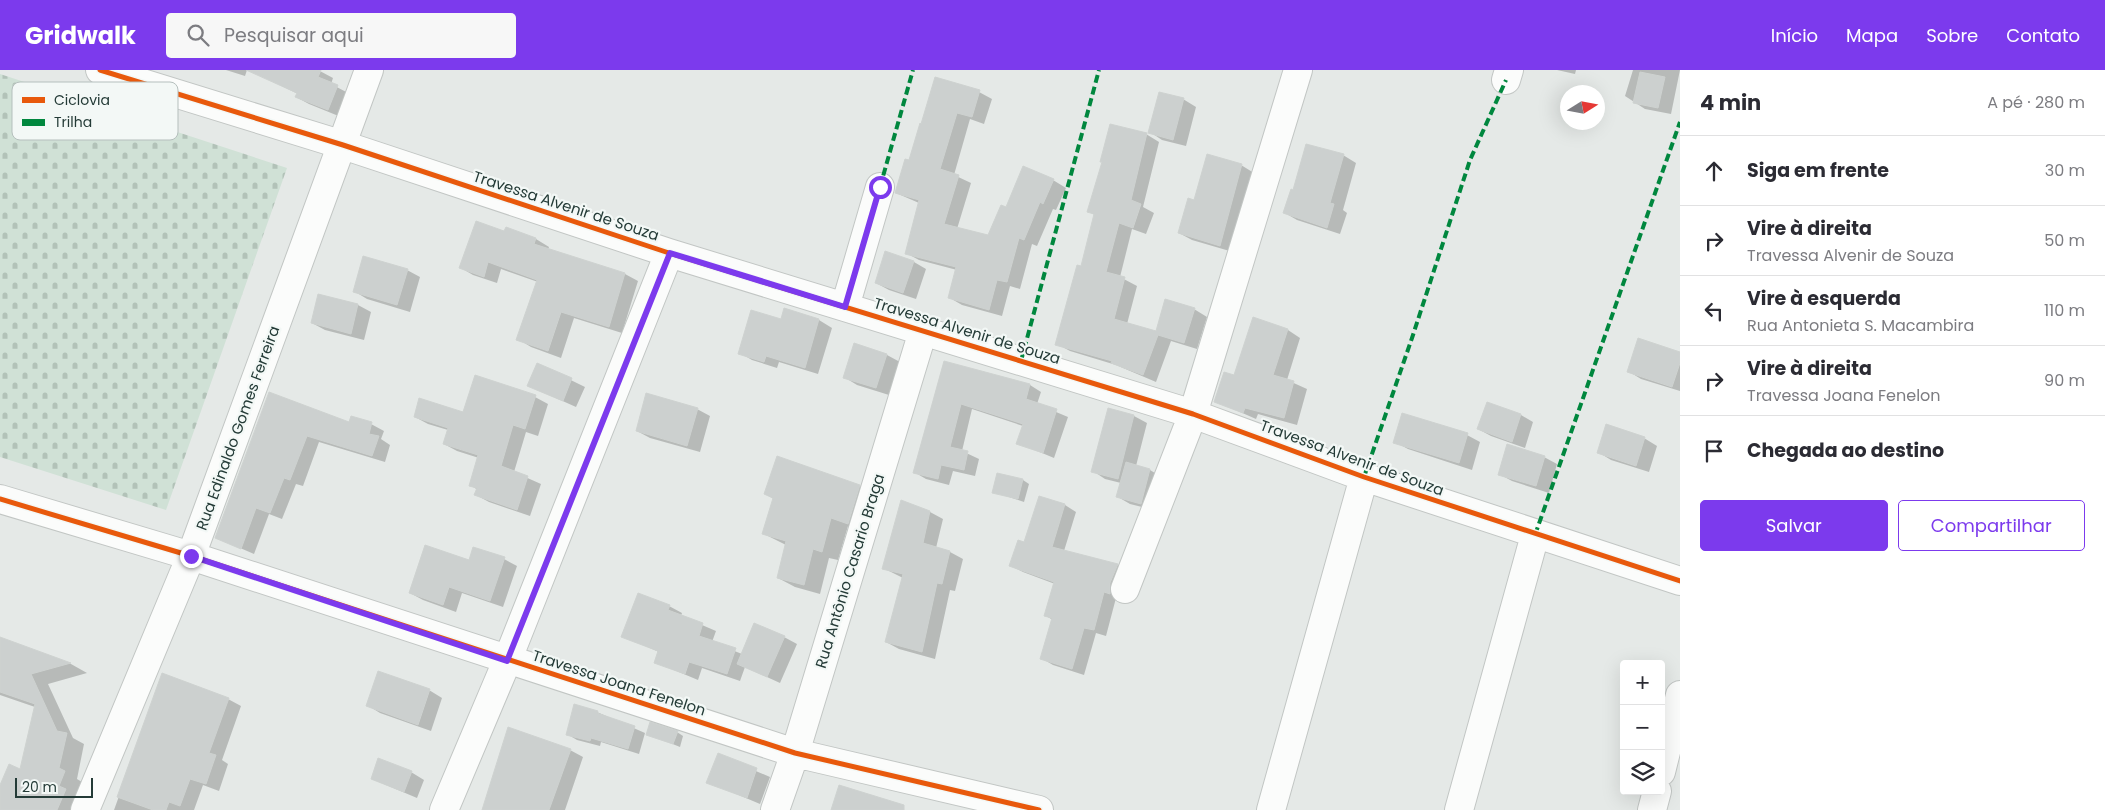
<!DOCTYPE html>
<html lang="pt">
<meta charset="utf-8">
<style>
body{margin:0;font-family:Poppins,sans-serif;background:#f7f7f7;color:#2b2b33}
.controls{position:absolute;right:15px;bottom:15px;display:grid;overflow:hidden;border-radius:5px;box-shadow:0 5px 20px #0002}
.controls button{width:45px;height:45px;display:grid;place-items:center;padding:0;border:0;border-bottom:1px solid #e1e1e2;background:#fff;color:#2b2b33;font:25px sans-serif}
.compass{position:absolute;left:1560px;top:15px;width:45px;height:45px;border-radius:50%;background:#fff;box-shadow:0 5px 20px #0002;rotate:79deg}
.scale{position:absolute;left:15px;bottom:12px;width:78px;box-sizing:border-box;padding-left:5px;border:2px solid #243b37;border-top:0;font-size:14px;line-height:18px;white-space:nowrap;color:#243b37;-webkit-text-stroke:4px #f3f8f6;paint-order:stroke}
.stop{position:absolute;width:15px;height:15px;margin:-11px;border:4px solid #7c3aed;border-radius:50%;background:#fff}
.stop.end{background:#7c3aed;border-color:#fff;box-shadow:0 1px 5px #0008}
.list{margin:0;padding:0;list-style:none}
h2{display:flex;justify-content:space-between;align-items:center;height:65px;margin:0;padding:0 20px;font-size:21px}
h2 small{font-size:16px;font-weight:400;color:#7c7c81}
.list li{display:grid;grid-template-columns:32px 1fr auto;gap:15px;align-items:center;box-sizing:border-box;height:70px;padding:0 20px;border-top:1px solid #e1e1e2}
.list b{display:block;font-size:19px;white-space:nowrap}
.list p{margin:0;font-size:16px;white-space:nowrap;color:#7c7c81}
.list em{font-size:16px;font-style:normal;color:#7c7c81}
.actions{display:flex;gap:10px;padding:15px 20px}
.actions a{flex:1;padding:11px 0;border:1px solid #7c3aed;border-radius:5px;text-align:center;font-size:18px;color:#7c3aed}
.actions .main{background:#7c3aed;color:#fff}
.icon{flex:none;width:28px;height:28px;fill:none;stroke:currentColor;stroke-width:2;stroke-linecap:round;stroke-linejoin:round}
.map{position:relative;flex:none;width:1680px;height:740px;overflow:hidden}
header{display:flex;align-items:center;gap:30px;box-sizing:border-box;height:70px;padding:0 25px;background:#7c3aed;color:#fff}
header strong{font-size:24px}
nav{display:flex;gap:28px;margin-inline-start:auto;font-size:18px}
.search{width:350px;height:45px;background:#f7f7f7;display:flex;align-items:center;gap:12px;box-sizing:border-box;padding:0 18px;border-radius:5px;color:#7c7c81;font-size:19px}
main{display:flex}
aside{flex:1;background:#fff}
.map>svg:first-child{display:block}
.cemetery{fill:url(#cemetery-stones)}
.shadow{fill:#0003}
.building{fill:#ccd0cf;stroke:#ced2d0}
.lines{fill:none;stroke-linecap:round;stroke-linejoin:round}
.minor-casing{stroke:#c2c6c4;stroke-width:30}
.tertiary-casing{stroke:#c2c6c4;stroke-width:30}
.minor{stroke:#fbfcfb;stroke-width:28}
.tertiary{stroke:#fbfcfb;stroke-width:28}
.quiet{stroke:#00873e;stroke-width:4;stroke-dasharray:8 4;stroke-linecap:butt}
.cycleway-casing{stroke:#f3f8f6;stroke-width:8}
.cycleway{stroke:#e8590c;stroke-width:5}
.route{stroke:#7c3aed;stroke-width:6}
.labels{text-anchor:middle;stroke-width:4.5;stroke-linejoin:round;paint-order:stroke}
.street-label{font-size:15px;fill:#243b37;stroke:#f3f8f6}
.key{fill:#f3f8f6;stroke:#b5bfbd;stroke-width:1}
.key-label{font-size:14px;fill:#243b37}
</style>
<header>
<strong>Gridwalk</strong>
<div class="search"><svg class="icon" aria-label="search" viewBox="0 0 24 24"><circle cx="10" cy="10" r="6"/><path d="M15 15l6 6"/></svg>Pesquisar aqui</div>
<nav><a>Início</a><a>Mapa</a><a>Sobre</a><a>Contato</a></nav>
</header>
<main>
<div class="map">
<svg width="1680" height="740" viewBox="0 0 1680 740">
<defs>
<pattern id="cemetery-stones" width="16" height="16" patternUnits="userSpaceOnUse" patternTransform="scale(1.25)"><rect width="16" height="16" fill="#d0e1d6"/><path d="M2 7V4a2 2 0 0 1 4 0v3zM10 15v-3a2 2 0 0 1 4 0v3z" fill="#b2c2b8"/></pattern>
</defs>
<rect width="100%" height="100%" fill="#e5e9e7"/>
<path class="cemetery" d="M0 4 287 98 166 440 0 387Z"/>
<path class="shadow" d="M226 0H247L245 6Z
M272 0H318L333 8 331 14 350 24 341 47 309 34 296 27 298 24 268 9Z
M1557 0H1576L1575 4Z
M1633 0H1680L1671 44 1645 39 1625 26Z
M979 22 992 29 984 54 970 49 954 105 971 113 957 159 989 167 1006 139 1053 110 1066 118 1056 140 1053 139 1037 176 1032 174 1020 219 1010 216 1002 246 962 235 950 228 957 200 919 190 906 183 919 133 896 123 910 91 921 55Z
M1183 29 1196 37 1186 76 1162 70 1150 62Z
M1146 64 1159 72 1143 137 1154 143 1146 164 1132 159 1120 207 1137 216 1127 254 1157 262 1194 239 1207 247 1197 279 1171 271 1156 312 1116 295 1070 281 1057 274 1082 197 1095 145 1088 141Z
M1343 85 1356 93 1343 140 1347 143 1340 164 1297 150 1285 143Z
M1241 95 1254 103 1233 182 1192 170 1179 163Z
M507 159 536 169 549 177 548 180 625 204 638 211 622 263 574 248 561 288 531 277 518 269 538 212 501 199 497 213 473 205 461 198 505 163Z
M886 183 914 192 926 199 916 229 889 220 876 213Z
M407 200 420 207 410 242 367 229 354 221Z
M319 225 358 235 371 242 364 270 325 260 312 253Z
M785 240 819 250 832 258 818 304 779 292 777 298 752 290 740 283 782 251Z
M1254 249 1288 260 1300 268 1287 310 1307 319 1297 355 1258 344 1256 349 1215 331 1235 307Z
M1680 283V321L1641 309 1628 301Z
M887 285 900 292 889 325 857 315 844 307Z
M944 292 1030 315 1041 322 1037 334 1068 347 1054 388 1018 373 1023 356 972 339 962 381 979 389 975 406 953 401 949 415 926 409 914 402Z
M538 294 585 317 576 337 529 316Z
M270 324 350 353 371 354 384 361 381 369 390 375 385 392 319 372 303 416 296 414 282 449 269 444 254 484 217 468Z
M535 327 548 334 538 366 526 362 514 402 541 414 530 446 489 432 476 425 478 420 470 415 479 388 457 381 444 374 448 360 428 354 415 347 463 343Z
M697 339 710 346 700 382 650 368 637 361Z
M1521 345 1533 352 1525 378 1491 366 1478 359Z
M1134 346 1147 353 1136 396 1150 400 1163 408 1154 440 1130 434 1118 427 1121 413 1105 409 1093 401Z
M1467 365 1480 372 1472 400 1408 379 1395 372Z
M1644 368 1657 376 1649 402 1611 390 1598 382Z
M1544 387 1557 394 1549 423 1512 411 1499 404Z
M1023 410 1029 414 1024 432 994 422Z
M859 416 876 425 865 462 848 456 838 490 829 488 820 524 795 517 778 508 786 475 764 464 774 429 765 424Z
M902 432 930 442 943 449 936 478 950 482 963 489 955 521 950 520 935 589 899 579 886 572 903 508 883 498Z
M1065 435 1076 442 1064 481 1117 495 1129 502 1116 528 1106 566 1096 563 1084 605 1053 595 1041 588 1053 550 1046 546 1055 514 1023 502 1011 496 1025 474Z
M504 489 517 496 503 537 462 523 456 542 423 530 410 523 470 492Z
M669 536 682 543 681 546 716 561 712 572 742 584 784 567 797 574 780 613 745 597 740 611 702 598 698 610 655 592 659 582 623 566Z
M0 569 71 594 87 603 48 614 73 668 84 674 77 709 82 712 78 740H0V718L21 701 35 637 0 625Z
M163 605 228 629 241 636 222 690 228 694 219 721 203 715 194 740H114Z
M429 620 442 628 431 661 380 643 367 635Z
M597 642 645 663 639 684 601 672 600 676 577 670 567 664Z
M677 662 683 666 680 677 648 664Z
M570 680 583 687 565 740H483Z
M718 685 770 707 760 734 708 712Z
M411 702 424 710 417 728 372 709Z"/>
<path class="building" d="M246 0H321L318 7 338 15 328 40 295 27 297 23Z
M1640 2 1665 7 1658 38 1633 33Z
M935 7 980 20 972 47 957 43 940 99 959 105 944 154 988 165 1001 135 1006 137 1023 96 1054 109 1043 134 1040 132 1024 170 1019 168 1007 212 997 210 989 240 948 228 956 197 905 184 919 130 895 123 905 89 909 90 920 53 921 54Z
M1159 22 1184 28 1173 70 1148 63Z
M1110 54 1147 63 1131 130 1141 134 1133 158 1119 153 1106 202 1125 207 1114 249 1156 261 1165 229 1195 238 1184 273 1158 265 1143 305 1111 293 1112 291 1055 275 1077 195 1081 196 1094 144 1087 142 1102 92H1100Z
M1306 74 1344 84 1330 133 1334 134 1327 158 1283 143 1291 119 1293 120Z
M1207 84 1242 94 1220 176 1178 163 1188 128 1194 130Z
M476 151 504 161 506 157 536 168 534 174 625 203 609 257 561 242 548 281 516 270 537 210 488 192 484 207 459 198Z
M885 181 914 191 903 223 875 213Z
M363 186 408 199 397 235 353 222Z
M318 224 358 234 351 264 311 253Z
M784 238 819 249 805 298 766 286 764 292 738 284 751 240 781 249Z
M1253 247 1288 259 1273 305 1294 311 1284 348 1245 338 1243 343 1214 332 1224 302 1234 305Z
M1638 268 1680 282V293L1672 317 1627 302Z
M854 273 887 284 876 318 843 308Z
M944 291 1030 314 1026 329 1057 339 1043 383 1016 374 1023 354 961 334 950 377 968 381 964 400 941 395 938 409 913 403Z
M537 293 572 308 563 331 527 316Z
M475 305 536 325 525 359 513 355 501 396 528 406 517 440 474 425 477 418 469 416 478 385 443 374 448 358 414 347 419 328 463 342Z
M269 322 349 352 351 346 372 352 369 364 379 366 372 386 307 366 290 410 284 408 270 443 256 438 241 479 215 468Z
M646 323 698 338 687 376 636 361Z
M1487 332 1521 344 1512 372 1477 359Z
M1108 338 1134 345 1118 409 1091 402Z
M1402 343 1468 363 1459 393 1393 373Z
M1606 354 1645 367 1636 396 1597 383Z
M1507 374 1545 386 1536 416 1498 405Z
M777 386 860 415 848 454 831 448 822 482 813 479 804 515 777 508 786 471 762 464 773 428 764 424Z
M1126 392 1150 399 1141 434 1116 427Z
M997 403 1023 409 1018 429 992 423Z
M1039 426 1065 434 1052 477 1118 494 1110 513V524L1104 522 1094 560 1084 558 1072 599 1040 589 1052 548 1044 546 1054 512 1009 496 1018 470 1024 472Z
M901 430 930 441 923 473 950 481 942 514 937 513 922 582 885 572 903 504 882 499Z
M425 475 469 490 473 477 505 487 490 531 449 517 443 535 409 523Z
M638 523 670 535 668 540 703 553 699 566 736 578 727 604 689 592 685 604 654 593 658 581 621 567Z
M754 553 785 566 767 607 737 594Z
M0 567 71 593 31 604 57 661 67 663 59 698 65 701 59 716 66 719 57 740H0V715L9 694 20 699 35 634 0 622Z
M378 601 430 619 418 655 366 636Z
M162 603 229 628 209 683 216 685 206 714 190 709 180 736 169 732 166 740H153L117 727Z
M574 634 598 641 597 643 635 656 628 679 591 668 590 671 566 665Z
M650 652 678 661 673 674 646 665Z
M508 657 571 679 549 740H482Z
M718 683 757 698 747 728 706 713Z
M378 688 412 701 404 722 371 709Z
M839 715 904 735V740H831Z"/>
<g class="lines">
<defs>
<path id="minor" d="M100 0 343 75 669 183 1193 344 1364 407 1680 511
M1506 10 1509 0
M845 237 880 117
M0 429 191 486 795 683 1039 740
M1125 519 1193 344 1298 0
M1661 702 1680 625
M444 740 507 591 669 183
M775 740 795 683 923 261
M1271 740 1364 407
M1459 740 1535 465
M1652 740 1657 721"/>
<path id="tertiary" d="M85 740 191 486 369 0"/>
</defs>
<use href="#minor" class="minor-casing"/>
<use href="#tertiary" class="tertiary-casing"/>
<use href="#minor" class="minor"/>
<use href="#tertiary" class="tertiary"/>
<path class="quiet" d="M880 117 913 0
M1021 291 1099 0
M1364 407 1412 268 1470 90 1506 10
M1535 465 1680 52"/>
<defs>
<path id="cycleway" d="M100 0 343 75 669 183 1193 344 1364 407 1680 511
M0 429 191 486 795 683 1039 740"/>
</defs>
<use href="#cycleway" class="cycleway-casing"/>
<use href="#cycleway" class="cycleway"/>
</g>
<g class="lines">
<path class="route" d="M191 486 507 591 670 183 845 237 880 117"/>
</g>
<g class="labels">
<g class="street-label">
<text transform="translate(566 136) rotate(18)" y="5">Travessa Alvenir de Souza</text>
<text transform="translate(967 261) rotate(17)" y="5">Travessa Alvenir de Souza</text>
<text transform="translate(238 358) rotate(-70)" y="5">Rua Edinaldo Gomes Ferreira</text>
<text transform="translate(1352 388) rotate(20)" y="5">Travessa Alvenir de Souza</text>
<text transform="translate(850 501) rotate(-73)" y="5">Rua Antônio Casario Braga</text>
<text transform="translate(619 613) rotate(18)" y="5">Travessa Joana Fenelon</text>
</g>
</g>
<rect x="12" y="12" width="166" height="58" rx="8" class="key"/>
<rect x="22" y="27" width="23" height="6" fill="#e8590c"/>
<rect x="22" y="49" width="23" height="7" fill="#00873e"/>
<g class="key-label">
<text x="54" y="35">Ciclovia</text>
<text x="54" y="57">Trilha</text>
</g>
</svg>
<div class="controls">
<button>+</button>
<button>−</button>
<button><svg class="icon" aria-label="layers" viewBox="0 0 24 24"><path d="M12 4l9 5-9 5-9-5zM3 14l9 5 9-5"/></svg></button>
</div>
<svg class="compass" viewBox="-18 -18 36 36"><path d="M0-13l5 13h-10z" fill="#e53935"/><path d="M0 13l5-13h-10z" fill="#7c7c81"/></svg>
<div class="scale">20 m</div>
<div class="stop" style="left:880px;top:117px"></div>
<div class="stop end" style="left:191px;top:486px"></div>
</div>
<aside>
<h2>4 min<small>A pé · 280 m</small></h2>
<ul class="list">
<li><svg class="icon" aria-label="ahead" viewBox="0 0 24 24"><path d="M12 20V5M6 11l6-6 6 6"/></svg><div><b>Siga em frente</b></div><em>30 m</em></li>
<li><svg class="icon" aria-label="right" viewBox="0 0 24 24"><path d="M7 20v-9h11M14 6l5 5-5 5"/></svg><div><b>Vire à direita</b><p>Travessa Alvenir de Souza</p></div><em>50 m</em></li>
<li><svg class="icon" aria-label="left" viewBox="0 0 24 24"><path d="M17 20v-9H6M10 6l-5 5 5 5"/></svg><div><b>Vire à esquerda</b><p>Rua Antonieta S. Macambira</p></div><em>110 m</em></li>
<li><svg class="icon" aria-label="right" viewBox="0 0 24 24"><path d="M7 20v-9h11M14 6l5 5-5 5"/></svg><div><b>Vire à direita</b><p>Travessa Joana Fenelon</p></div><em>90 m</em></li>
<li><svg class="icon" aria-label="arrive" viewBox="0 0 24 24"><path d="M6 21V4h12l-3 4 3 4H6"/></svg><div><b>Chegada ao destino</b></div></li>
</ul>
<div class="actions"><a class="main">Salvar</a><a>Compartilhar</a></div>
</aside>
</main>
